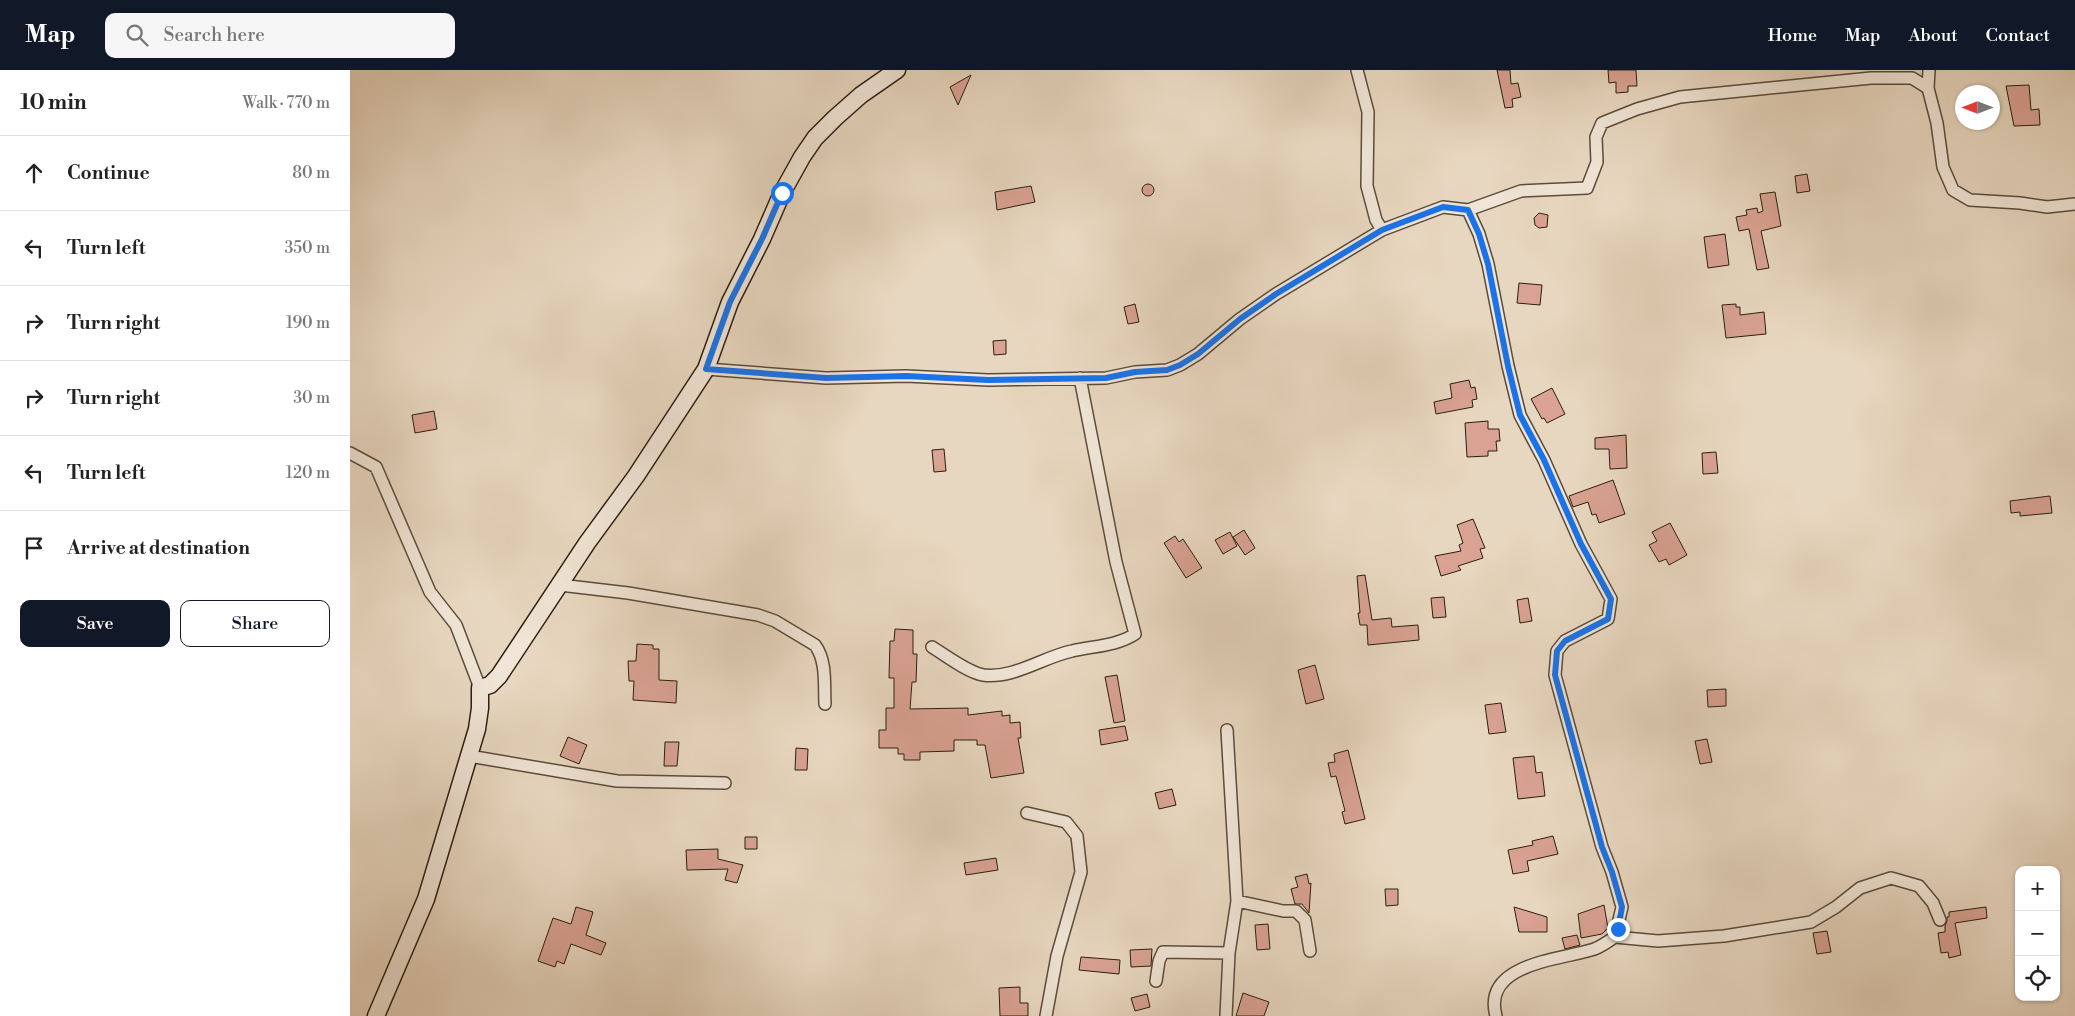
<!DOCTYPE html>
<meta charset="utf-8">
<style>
body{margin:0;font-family:"Libre Bodoni",serif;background:#f6f6f6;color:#222}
.controls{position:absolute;right:15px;bottom:15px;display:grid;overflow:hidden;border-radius:10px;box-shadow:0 1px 4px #0004}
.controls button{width:45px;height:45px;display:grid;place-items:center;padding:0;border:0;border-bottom:1px solid #e0e0e0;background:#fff;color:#222;font:25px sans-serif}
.compass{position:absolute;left:1605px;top:15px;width:45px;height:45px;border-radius:50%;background:#fff;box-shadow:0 1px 4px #0004;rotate:270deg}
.stop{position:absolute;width:15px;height:15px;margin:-11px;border:4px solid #1a73e8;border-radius:50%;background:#fff}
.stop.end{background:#1a73e8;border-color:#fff;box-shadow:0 1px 5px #0008}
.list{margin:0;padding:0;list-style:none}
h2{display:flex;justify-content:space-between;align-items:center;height:65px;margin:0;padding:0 20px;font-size:21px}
h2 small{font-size:16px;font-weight:400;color:#767676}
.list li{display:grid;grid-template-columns:32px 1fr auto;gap:15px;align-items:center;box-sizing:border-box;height:75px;padding:0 20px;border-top:1px solid #e0e0e0}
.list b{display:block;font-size:19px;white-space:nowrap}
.list em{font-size:16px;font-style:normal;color:#767676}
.actions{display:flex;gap:10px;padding:15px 20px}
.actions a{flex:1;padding:11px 0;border:1px solid #111827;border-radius:10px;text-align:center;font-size:18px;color:#111827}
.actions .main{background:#111827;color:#fff}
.icon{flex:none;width:28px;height:28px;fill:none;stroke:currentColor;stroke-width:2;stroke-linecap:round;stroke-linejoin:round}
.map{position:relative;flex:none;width:1725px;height:946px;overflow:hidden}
header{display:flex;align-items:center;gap:30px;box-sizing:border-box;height:70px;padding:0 25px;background:#111827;color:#fff}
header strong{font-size:24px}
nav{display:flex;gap:28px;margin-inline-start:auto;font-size:18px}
.search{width:350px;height:45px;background:#f6f6f6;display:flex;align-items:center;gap:12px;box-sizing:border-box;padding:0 18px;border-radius:10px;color:#767676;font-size:19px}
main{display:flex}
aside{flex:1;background:#fff}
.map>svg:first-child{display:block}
.building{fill:#d9a292;stroke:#2b1e10}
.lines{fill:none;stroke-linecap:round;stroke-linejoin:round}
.street-casing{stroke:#5a4c3c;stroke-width:14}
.secondary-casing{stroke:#2b1e10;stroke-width:19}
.street{stroke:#f0e5d6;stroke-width:11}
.secondary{stroke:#f0e5d6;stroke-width:16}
.route{stroke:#1a73e8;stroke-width:6}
</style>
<header>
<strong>Map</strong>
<div class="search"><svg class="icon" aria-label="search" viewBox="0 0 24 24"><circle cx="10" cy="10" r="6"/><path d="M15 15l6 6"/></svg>Search here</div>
<nav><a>Home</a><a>Map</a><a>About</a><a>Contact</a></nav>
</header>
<main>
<aside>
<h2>10 min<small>Walk · 770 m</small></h2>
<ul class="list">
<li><svg class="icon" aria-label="ahead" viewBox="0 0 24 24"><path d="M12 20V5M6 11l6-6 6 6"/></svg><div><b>Continue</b></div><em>80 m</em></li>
<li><svg class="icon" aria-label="left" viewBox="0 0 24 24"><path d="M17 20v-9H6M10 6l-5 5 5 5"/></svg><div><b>Turn left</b></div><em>350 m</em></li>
<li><svg class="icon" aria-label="right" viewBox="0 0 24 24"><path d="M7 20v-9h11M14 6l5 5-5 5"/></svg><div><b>Turn right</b></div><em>190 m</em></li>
<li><svg class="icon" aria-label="right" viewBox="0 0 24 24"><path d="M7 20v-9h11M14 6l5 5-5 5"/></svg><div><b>Turn right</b></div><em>30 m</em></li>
<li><svg class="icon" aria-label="left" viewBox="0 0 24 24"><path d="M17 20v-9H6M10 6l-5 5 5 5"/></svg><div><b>Turn left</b></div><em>120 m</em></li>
<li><svg class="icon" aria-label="arrive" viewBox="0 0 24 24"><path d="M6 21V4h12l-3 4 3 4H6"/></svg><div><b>Arrive at destination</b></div></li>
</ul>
<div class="actions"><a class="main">Save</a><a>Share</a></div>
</aside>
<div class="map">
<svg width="1725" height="946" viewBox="0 0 1725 946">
<rect width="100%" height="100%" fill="#e8d7c0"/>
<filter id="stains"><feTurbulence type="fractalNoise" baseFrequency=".004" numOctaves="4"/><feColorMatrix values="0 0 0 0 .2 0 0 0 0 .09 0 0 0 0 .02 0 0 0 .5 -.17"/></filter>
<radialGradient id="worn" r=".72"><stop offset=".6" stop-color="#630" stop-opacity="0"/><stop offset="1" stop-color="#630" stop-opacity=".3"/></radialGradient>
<path class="building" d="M1147 0H1160L1161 14 1168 13 1171 27 1162 29 1163 37 1155 38Z
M1258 0H1286L1287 16H1278V22L1266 23V12L1259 13Z
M621 5 608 35 600 17Z
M1679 15 1681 40 1689 39 1690 55 1664 56 1656 16Z
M1457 104 1460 121 1447 123 1445 106Z
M792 120a6 6 0 1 1 12 0a6 6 0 1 1-12 0Z
M681 116 685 132 647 140 645 122Z
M1425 122 1431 156 1411 161 1419 198 1407 200 1399 159 1389 161 1386 147 1397 145 1396 140 1407 138 1408 143 1413 141 1410 124Z
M1189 143 1198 145 1197 157 1189 158 1185 155 1184 148Z
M1375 164 1379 195 1358 198 1354 167Z
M1169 213 1192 215 1190 235 1167 233Z
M785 234 789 252 778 254 774 237Z
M1386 234V237H1390V245L1414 242 1416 264 1376 268 1372 235Z
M656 270V284L644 285 643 271Z
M1119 310 1121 318 1125 317 1127 329 1122 330 1123 337 1086 344 1084 332 1102 328 1100 314Z
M1202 318 1215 344 1197 353 1194 348 1192 349 1181 329Z
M84 341 87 359 65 363 62 345Z
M1138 351V359H1149L1150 371H1146L1147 381H1138V386L1117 387 1115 353Z
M1276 365 1277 398 1260 399 1259 379H1245V368Z
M594 379 596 401 584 402 582 380Z
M1366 382 1368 403 1353 404 1352 383Z
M1263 410 1275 444 1249 453 1246 444 1242 445 1238 432 1223 437 1219 426Z
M1700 426 1702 443 1670 446V442L1661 443 1660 431Z
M1123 449 1135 478 1130 479 1133 488 1108 496 1111 500 1091 506 1085 486 1111 481 1109 475 1113 473 1107 455Z
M1320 453 1337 485 1319 495 1316 489 1309 492 1299 475 1307 471 1302 462Z
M894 460 905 478 895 485 883 467Z
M880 462 887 476 873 484 865 470Z
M825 466 829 472 833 469 852 498 836 508 814 473Z
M1015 505 1022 550 1041 548 1042 557 1068 555 1069 570 1018 575 1017 555H1010L1008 543H1010L1007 506Z
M1094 527 1096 547 1083 548 1081 528Z
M1178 528 1182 551 1170 553 1167 530Z
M545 559 563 560V584H567L566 612H562L560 639 618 638V645L652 641V646L660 645V653L670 652 671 668H668L674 703 641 708 635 675H627V670H604V681L570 682V690H554V684H548V678H529V660H536V638H544V608H539L540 571H544Z
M287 574 303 575V579H309V610L327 611 326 633 283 630 284 611H279L278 591H286Z
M965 595 974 629 956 634 948 600Z
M767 605 775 651 764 653 755 607Z
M1376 619V636L1358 637 1357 620Z
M1151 633 1156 662 1139 664 1135 635Z
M775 656 778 670 751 675 749 660Z
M218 667 237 675 229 694 210 686Z
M1357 669 1362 692 1350 694 1345 671Z
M315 672H329L327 696H314Z
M446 678 458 679 457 700H445Z
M998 680 1015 749 995 754 992 742 995 741 986 706 981 707 978 693 985 692 984 684Z
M1184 686 1186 703 1192 702 1195 726 1168 729 1163 688Z
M822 719 826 735 809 739 805 723Z
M1203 766 1208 784 1177 791 1179 801 1163 804 1158 780 1183 775 1182 771Z
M395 767H407V779H395Z
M368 779V789L393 795 387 813 375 810 378 799 337 800 336 780Z
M646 788 648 800 616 805 614 793Z
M957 804 959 814 961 813 959 843 952 834H945L941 819 948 817 945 807Z
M1035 819H1048V835L1036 836Z
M1254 835 1258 858 1252 864 1231 868 1228 844Z
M226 837 243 842 236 865 256 873 251 885 221 874 214 894 207 891 205 897 188 891 203 848 221 854Z
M1164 837 1197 847V862H1169Z
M1636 837 1637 848 1605 853 1611 885 1599 888 1598 882 1591 883 1588 863 1595 862V856L1597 851V847H1599V842Z
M918 854 920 879 907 880 905 855Z
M1477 861 1481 882 1467 884 1463 863Z
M1227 865 1230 875 1215 879 1212 868Z
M802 879 801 896 781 897 780 880Z
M731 887 770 890 769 904 729 900Z
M670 917V933H678V946H650L649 918Z
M893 923 919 932 914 946H886Z
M797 924 800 937 785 941 781 928Z"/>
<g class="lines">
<defs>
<path id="street" d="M1007 0 1018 42 1017 116 1026 150 1032 160
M1578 18 1579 0
M1118 140 1171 121 1237 118 1247 92 1246 67 1252 53 1287 39 1330 27 1521 8H1562L1578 18 1587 53 1593 97 1603 120 1620 130 1670 133 1697 137 1725 134
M356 299 476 308 556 306 638 310 756 308 785 302 817 300 830 295 848 284 890 249 926 224 1032 160 1093 137 1118 140 1129 164 1138 194 1158 296 1170 345 1194 390 1231 474 1261 529 1258 549 1215 571 1207 581 1205 605 1252 777 1262 802 1272 837 1265 867C1258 871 1250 878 1241 880 1208 890 1132 894 1146 946
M0 383 26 397 80 522 106 555 130 618
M210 515 278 523 408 545 425 551 465 575C477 591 474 615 475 634
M582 577C595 585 617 602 633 605 664 609 693 587 722 581 743 576 767 576 785 564L766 492 730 308
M119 686 267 711 375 713
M677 743 716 752 727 766 731 802 707 886 696 946
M887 831 933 841H946L955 850 960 881
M1265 867 1308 871 1374 866 1461 852 1486 837 1510 818 1541 808 1569 816 1583 833 1590 850
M806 911 809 891 813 882 879 883
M876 946 879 883 887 831 877 660"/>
<path id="secondary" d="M26 946 76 829 127 659 130 638V618L140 615 149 606 237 473 286 406 356 299 380 232 412 169 432 123 452 87 465 68 485 48 511 25 547 0"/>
</defs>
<use href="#street" class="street-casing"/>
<use href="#secondary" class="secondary-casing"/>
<use href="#street" class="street"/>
<use href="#secondary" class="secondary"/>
</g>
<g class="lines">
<path class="route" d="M432 123 412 169 380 232 356 299 476 308 556 306 638 310 756 308 785 302 817 300 830 295 848 284 890 249 926 224 1032 160 1093 137 1118 140 1129 164 1138 194 1158 296 1170 345 1194 390 1231 474 1261 529 1258 549 1215 571 1207 581 1205 605 1252 777 1262 802 1272 837 1268 859"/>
</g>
<rect width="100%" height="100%" filter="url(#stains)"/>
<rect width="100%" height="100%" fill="url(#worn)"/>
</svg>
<div class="controls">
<button>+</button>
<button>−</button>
<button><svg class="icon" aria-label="locate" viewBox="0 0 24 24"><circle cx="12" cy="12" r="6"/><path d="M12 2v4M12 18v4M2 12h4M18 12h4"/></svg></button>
</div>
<svg class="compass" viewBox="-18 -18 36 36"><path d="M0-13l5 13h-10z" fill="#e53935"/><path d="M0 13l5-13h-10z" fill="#767676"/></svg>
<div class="stop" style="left:432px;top:123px"></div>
<div class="stop end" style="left:1268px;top:859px"></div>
</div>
</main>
